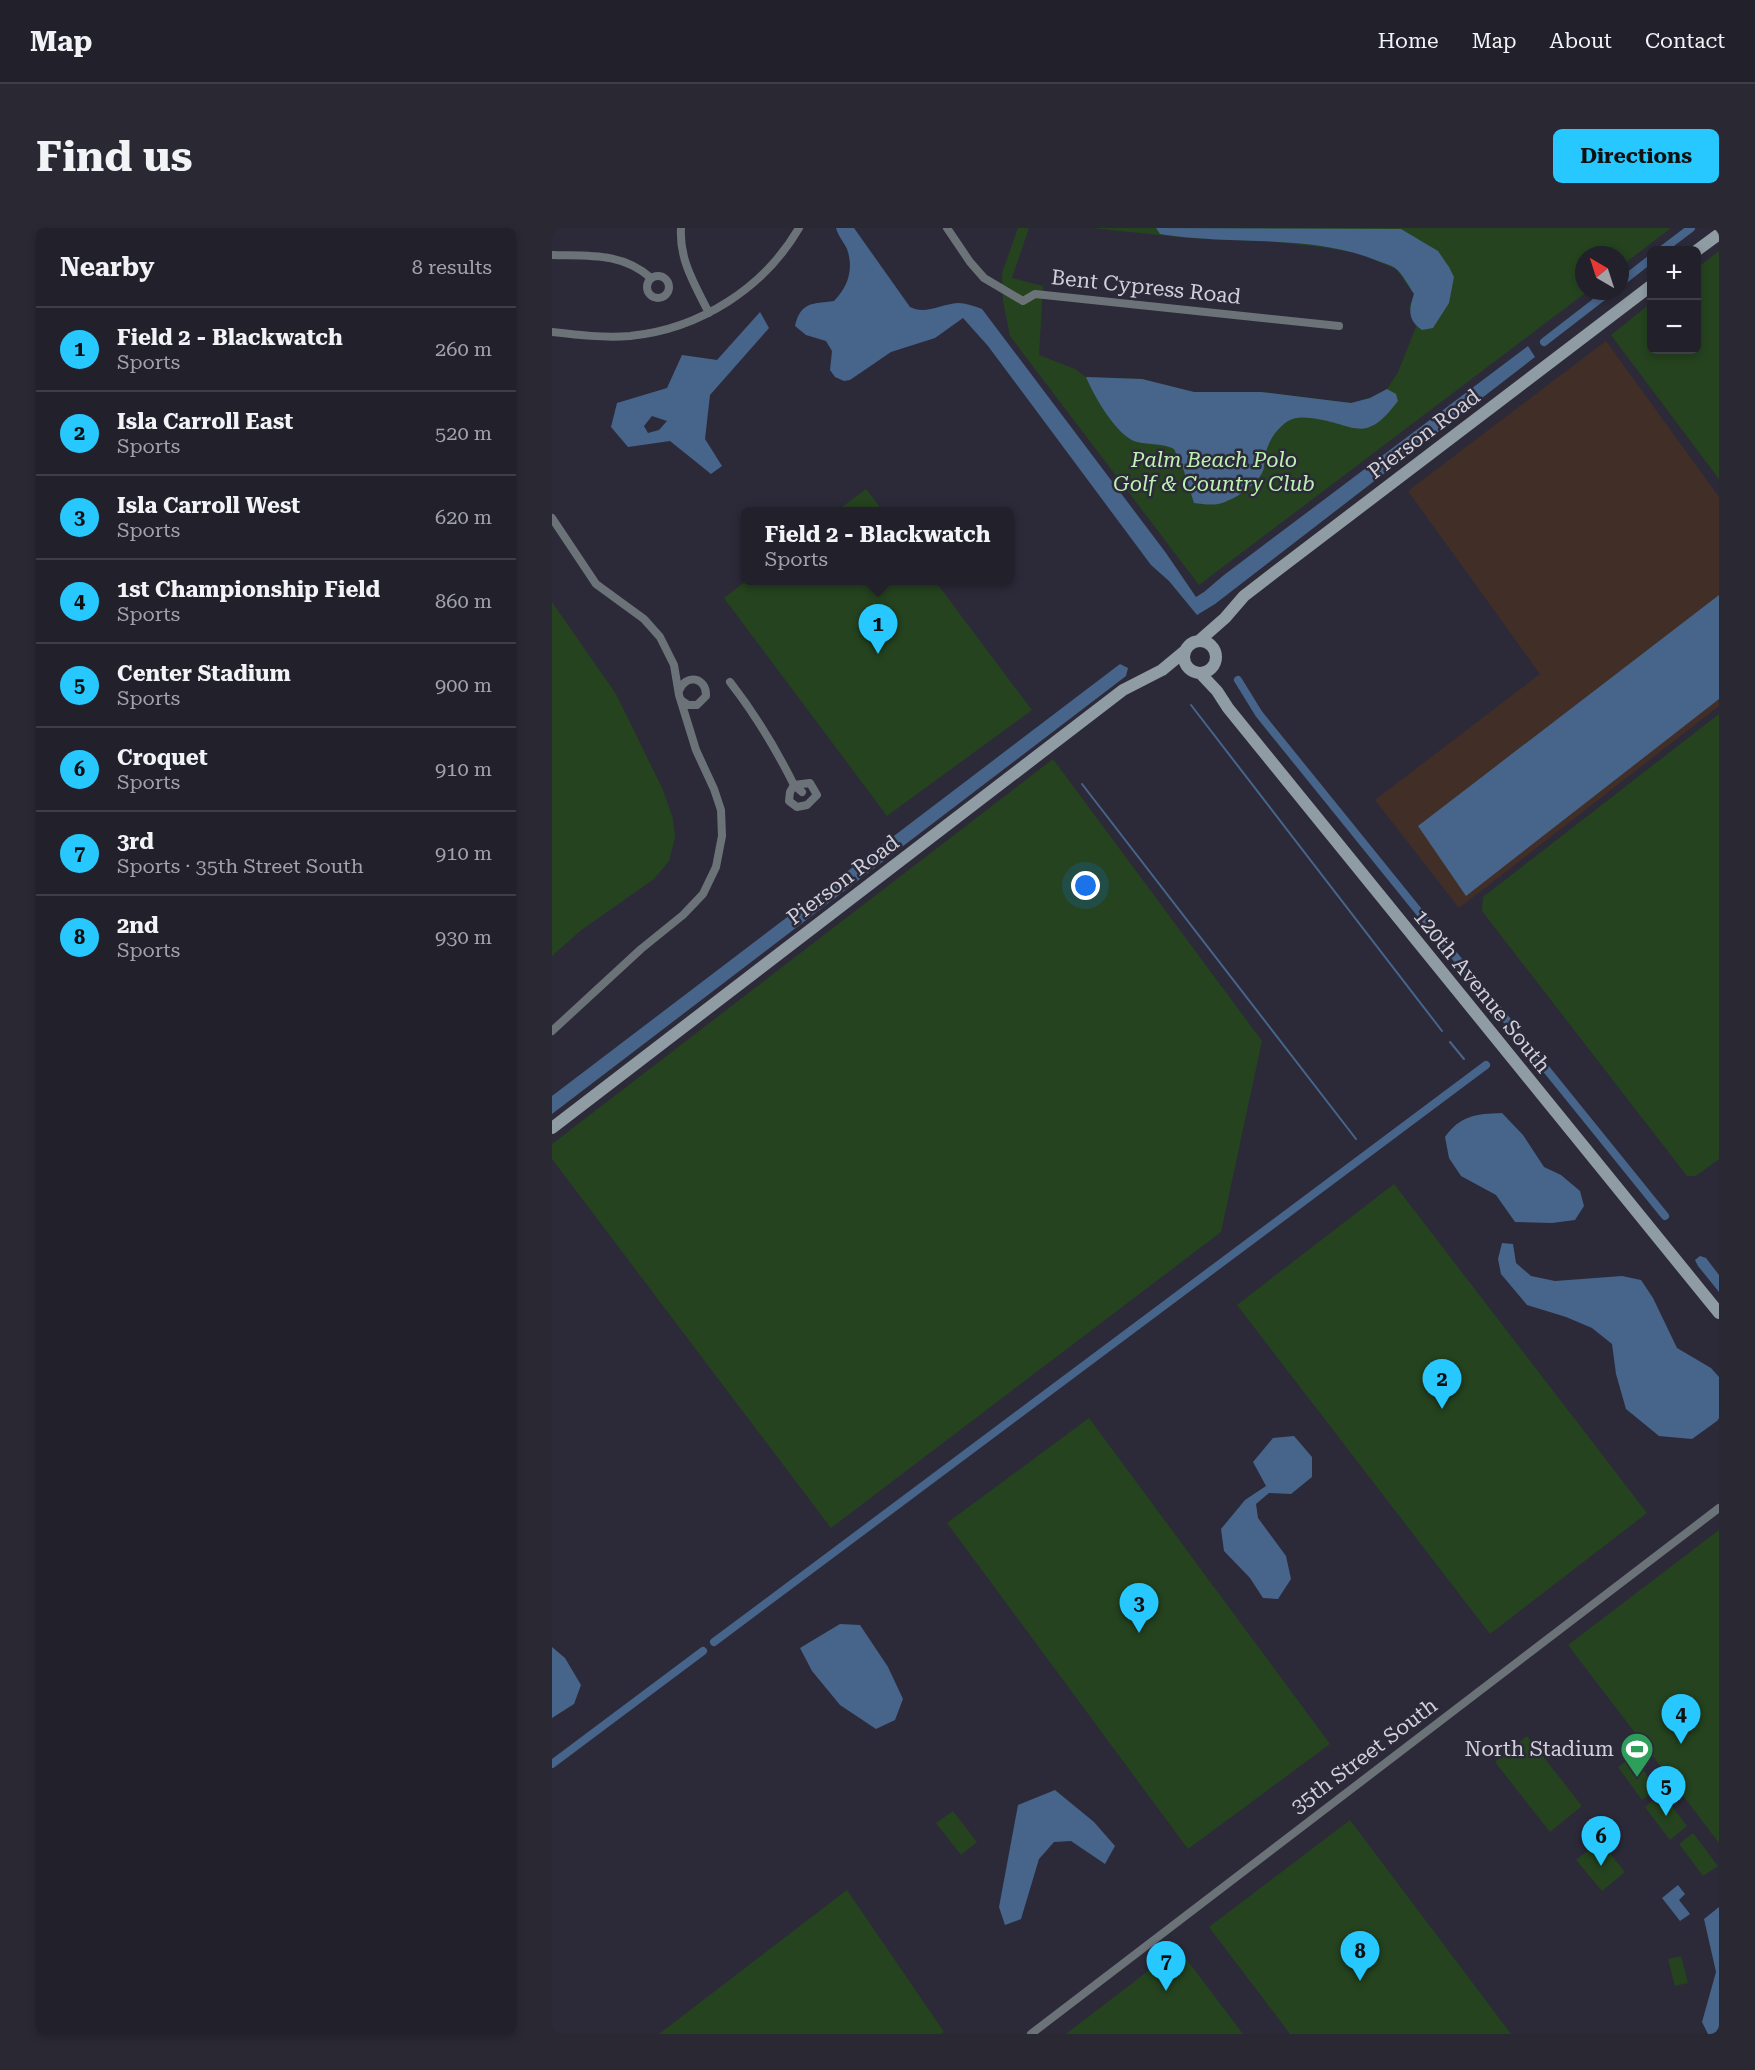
<!DOCTYPE html>
<meta charset="utf-8">
<style>
body{margin:0;font-family:"Roboto Serif",serif;background:#292833;color:#f1f3f6}
.controls{position:absolute;right:18px;top:18px;display:grid;overflow:hidden;border-radius:9px;box-shadow:0 3px 9px #0003}
.controls button{width:54px;height:54px;display:grid;place-items:center;padding:0;border:0;border-bottom:2px solid #3e3e47;background:#21202b;color:#f1f3f6;font:30px sans-serif}
.compass{position:absolute;left:1023px;top:18px;width:54px;height:54px;border-radius:50%;background:#21202b;box-shadow:0 3px 9px #0003;rotate:321deg}
.you{position:absolute;left:534px;top:658px;width:21px;height:21px;margin:-15px;border:4px solid #fff;border-radius:50%;background:#1a73e8;box-shadow:0 0 0 9px #1a73e833}
.badge{display:grid;place-items:center;width:39px;height:39px;border-radius:50%;background:#27c8ff;color:#111;font-size:20px;font-weight:700}
.pin{position:absolute;translate:-50% -50px;filter:drop-shadow(0 2px 3px #0008)}
.pin::after{content:'';position:absolute;top:32px;width:21px;height:18px;background:inherit;clip-path:polygon(0 0,100% 0,50% 100%)}
.popup{position:absolute;left:189px;top:279px;width:273px;height:78px;box-sizing:border-box;display:grid;place-content:center;border-radius:9px;background:#21202b;filter:drop-shadow(0 2px 4px #0005);font-size:20px;white-space:nowrap;color:#a2a3a9}
.popup b{font-size:22px;color:#f1f3f6}
.popup::after{content:'';position:absolute;left:50%;top:100%;margin-left:-12px;border:12px solid transparent;border-top-color:#21202b}
.list{margin:0;padding:0;list-style:none}
h2{display:flex;justify-content:space-between;align-items:center;height:78px;margin:0;padding:0 24px;font-size:26px}
h2 small{font-size:20px;font-weight:400;color:#a2a3a9}
.list li{display:grid;grid-template-columns:39px 1fr auto;gap:18px;align-items:center;box-sizing:border-box;height:84px;padding:0 24px;border-top:2px solid #3e3e47}
.list b{display:block;font-size:22px;white-space:nowrap}
.list p{margin:0;font-size:20px;white-space:nowrap;color:#a2a3a9}
.list em{font-size:20px;font-style:normal;color:#a2a3a9}
.map{position:relative;flex:none;width:1167px;height:1806px;overflow:hidden;border-radius:9px}
header{display:flex;align-items:center;gap:36px;box-sizing:border-box;height:84px;padding:0 30px;background:#21202b;border-bottom:2px solid #3e3e47}
header strong{font-size:28px}
nav{display:flex;gap:33px;margin-inline-start:auto;font-size:21px}
.intro{display:flex;align-items:center;justify-content:space-between;box-sizing:border-box;height:144px;padding:0 36px}
h1{margin:0;font-size:42px}
.button{padding:15px 27px;border-radius:9px;background:#27c8ff;color:#111;font-size:21px;font-weight:700}
main{display:flex;gap:36px;padding:0 36px}
aside{flex:1;background:#21202b;border-radius:9px;box-shadow:0 3px 9px #0003}
.map>svg:first-child{display:block}
.industrial{fill:#412f27}
.green{fill:#25431f}
.water{fill:#47648b;fill-rule:evenodd}
.lines{fill:none;stroke-linecap:round;stroke-linejoin:round}
.stream{stroke:#47648b;stroke-width:2}
.canal{stroke:#47648b;stroke-width:8}
.street{stroke:#6b7378;stroke-width:8}
.secondary{stroke:#8f9ca4;stroke-width:12}
.labels{text-anchor:middle;stroke-width:5;stroke-linejoin:round;paint-order:stroke}
.street-label{font-size:21px;fill:#d1d0da;stroke:#2c2a39}
.park-label{font-size:21px;font-style:italic;fill:#bbf1b1;stroke:#2c2a39}
.poi-label{font-size:21px;fill:#d1d0da;stroke:#2c2a39;text-anchor:end}
</style>
<header>
<strong>Map</strong>
<nav><a>Home</a><a>Map</a><a>About</a><a>Contact</a></nav>
</header>
<div class="intro"><h1>Find us</h1><a class="button">Directions</a></div>
<main>
<aside>
<h2>Nearby<small>8 results</small></h2>
<ul class="list">
<li><span class="badge">1</span><div><b>Field 2 - Blackwatch</b><p>Sports</p></div><em>260 m</em></li>
<li><span class="badge">2</span><div><b>Isla Carroll East</b><p>Sports</p></div><em>520 m</em></li>
<li><span class="badge">3</span><div><b>Isla Carroll West</b><p>Sports</p></div><em>620 m</em></li>
<li><span class="badge">4</span><div><b>1st Championship Field</b><p>Sports</p></div><em>860 m</em></li>
<li><span class="badge">5</span><div><b>Center Stadium</b><p>Sports</p></div><em>900 m</em></li>
<li><span class="badge">6</span><div><b>Croquet</b><p>Sports</p></div><em>910 m</em></li>
<li><span class="badge">7</span><div><b>3rd</b><p>Sports · 35th Street South</p></div><em>910 m</em></li>
<li><span class="badge">8</span><div><b>2nd</b><p>Sports</p></div><em>930 m</em></li>
</ul>
</aside>
<div class="map">
<svg width="1167" height="1806" viewBox="0 0 1167 1806">
<rect width="100%" height="100%" fill="#2c2a39"/>
<path class="industrial" d="M1054 113 1167 269V478L907 680 823 572 988 446 856 263Z"/>
<path class="green" d="M466 0H477L460 50 491 58 487 127 523 141 534 149 590 151 642 164H709L799 175 818 170 835 161 846 144 864 99 857 80 862 66 844 41 808 26 770 19 712 13 636 10 539 0H1119L1068 39V27H1032V63H1036L647 357 458 108 451 73 450 45Z
M1167 23V251L1059 107 1099 75 1100 122H1144L1145 40Z
M314 261 331 283H285Z
M194 353H383L480 482 335 588 172 370Z
M0 374 64 466 111 562 121 591 123 610 117 633 102 651 28 703 0 728Z
M1167 486V931L1144 948H1135L930 683 931 669Z
M501 531 710 813 669 1004 279 1300 0 931V916Z
M842 956 1095 1285 938 1406 685 1077Z
M537 1190 778 1516 636 1621 395 1295Z
M1167 1302V1615L1016 1417Z
M975 1508 1030 1578 998 1604 943 1534Z
M1081 1528 1105 1561 1090 1572 1066 1539Z
M1110 1565 1135 1598 1118 1612 1093 1579Z
M401 1583 425 1614 409 1627 384 1595Z
M798 1592 959 1806H738L657 1699Z
M1141 1605 1166 1638 1151 1648 1127 1616Z
M1048 1613 1073 1644 1050 1663 1024 1632Z
M295 1662 392 1804 389 1806H107Z
M626 1720 691 1806H514Z
M1129 1728 1136 1755 1123 1758 1116 1731Z"/>
<path class="water" d="M284 0H302L358 79C373 87 389 76 406 75 414 75 422 78 430 81L614 325 644 369 652 364 672 347 976 118 983 129 663 376 645 387 617 353 599 337 436 118 411 90 383 110 339 124 298 152 292 153 283 149 278 142 280 123 274 113 254 107 243 98C249 73 261 76 282 73 296 59 302 41 295 21 292 14 286 8 284 0Z
M604 0 849 1 886 23 897 39 902 49 897 75 881 100 870 102C855 92 857 81 862 66 857 59 851 46 843 40 839 37 831 35 826 33 758 5 680 18 608 6Z
M208 84 217 100 158 167 153 211 170 238 159 246 118 213 76 219 59 199 65 175 115 160 130 127 165 132ZM100 188 115 193 107 202 96 205 92 198Z
M534 149 590 151 642 164H709L799 175 818 170 835 161 844 166 846 173C811 219 804 195 758 190 749 189 743 189 736 193 724 201 716 214 713 227 712 233 713 240 710 245 703 258 683 271 670 275 661 278 651 276 642 275L631 240 622 221C610 215 598 217 585 214 565 209 542 168 534 149Z
M1167 367V471L914 668 866 598Z
M568 436 576 440 574 448 0 886V868Z
M950 885 971 907 992 939 1009 947 1028 963 1032 978 1023 992 1000 995 963 994 944 967 909 948 897 930 893 909C909 887 924 886 950 885Z
M950 1015 961 1016 964 1035 979 1048 1003 1053 1070 1048 1089 1052 1101 1070 1125 1120 1159 1140 1167 1149V1190L1165 1193 1140 1211 1107 1208 1074 1181 1064 1146 1060 1116 1040 1100 1014 1089 975 1077 949 1046 946 1031Z
M1148 1028 1154 1030 1167 1047V1064L1146 1038 1143 1032Z
M742 1208 760 1229V1249L739 1266 717 1265 704 1276 706 1290 734 1328 739 1351 726 1371 711 1370 698 1350 672 1323 669 1301 693 1272 714 1258 701 1234 721 1210Z
M288 1396 308 1397 336 1439 351 1471 343 1492 324 1501 288 1477 260 1443 248 1420Z
M0 1419 13 1430 29 1457 22 1476 0 1490Z
M503 1562 542 1594 563 1618 553 1636 519 1613 502 1614 487 1631 469 1691 453 1697 447 1679 466 1577Z
M1126 1657 1133 1666 1127 1672 1138 1686 1128 1693 1110 1670Z
M1167 1679V1806H1156L1150 1794 1164 1744 1152 1691Z"/>
<g class="lines">
<path class="stream" d="M639 477 890 803
M530 556 804 911
M898 814 912 831"/>
<path class="canal" d="M1110 22 1139 0
M1068 55 1100 30
M992 114 1058 63
M686 452 707 486 1113 988
M162 1414 934 837
M0 1536 151 1423"/>
<path class="street" d="M129 0C127 32 143 57 157 85
M395 0 418 34 432 50 471 73 483 66 787 98
M0 27C36 28 70 24 99 50
M95 59a11 11 0 1 1 22 0a11 11 0 1 1-22 0Z
M0 104C26 107 52 110 78 108 148 101 212 60 247 0
M0 290 44 356 92 391 108 409 122 437 127 467 144 522 162 561 169 582 170 608 164 639 151 666 131 687 89 721 0 803
M178 454C203 486 224 521 242 557L238 564 237 573 245 579 255 577 265 567 258 555 242 557 250 564
M127 463C133 445 155 449 154 468L145 477H136L129 472
M479 1806 1167 1280"/>
<path class="secondary" d="M1144 23 1167 6
M648 412 673 390 692 368 727 341 1100 57
M632 429a16 16 0 1 1 32 0a16 16 0 1 1-32 0Z
M648 445 665 463 676 480 1167 1085
M0 900 571 462 610 442 633 423"/>
</g>
<defs>
<symbol id="stadium-pin" viewBox="-11 -11 22 30"><path d="M0 17L-7.5 6A9.5 9.5 0 1 1 7.5 6Z" fill="#2e9e5b" stroke="#2c2a39"/><path d="M0-5a6.5 5 0 1 0 0 10a6.5 5 0 1 0 0-10ZM-3.5-1.8h7v3.6h-7Z" fill="#fff"/></symbol>
</defs>
<g fill-rule="evenodd">
<use href="#stadium-pin" x="1066" y="1502" width="38" height="52"/>
</g>
<g class="labels">
<g class="street-label">
<text transform="translate(594 59) rotate(6)" y="7">Bent Cypress Road</text>
<text transform="translate(872 206) rotate(-37)" y="7">Pierson Road</text>
<text transform="translate(291 652) rotate(-37)" y="7">Pierson Road</text>
<text transform="translate(930 763) rotate(51)" y="7">120th Avenue South</text>
<text transform="translate(812 1528) rotate(-37)" y="7">35th Street South</text>
</g>
<g class="park-label">
<text x="662" y="239">Palm Beach Polo<tspan x="662" dy="24">Golf &amp; Country Club</tspan></text>
</g>
<g class="poi-label">
<text x="1062" y="1528">North Stadium</text>
</g>
</g>
</svg>
<div class="controls">
<button>+</button>
<button>−</button>
</div>
<svg class="compass" viewBox="-18 -18 36 36"><path d="M0-13l5 13h-10z" fill="#e53935"/><path d="M0 13l5-13h-10z" fill="#a2a3a9"/></svg>
<div class="you"></div>
<div class="pin badge" style="left:326px;top:426px">1</div>
<div class="popup"><b>Field 2 - Blackwatch</b>Sports</div>
<div class="pin badge" style="left:890px;top:1181px">2</div>
<div class="pin badge" style="left:587px;top:1405px">3</div>
<div class="pin badge" style="left:1129px;top:1516px">4</div>
<div class="pin badge" style="left:1114px;top:1588px">5</div>
<div class="pin badge" style="left:1049px;top:1638px">6</div>
<div class="pin badge" style="left:614px;top:1763px">7</div>
<div class="pin badge" style="left:808px;top:1753px">8</div>
</div>
</main>
